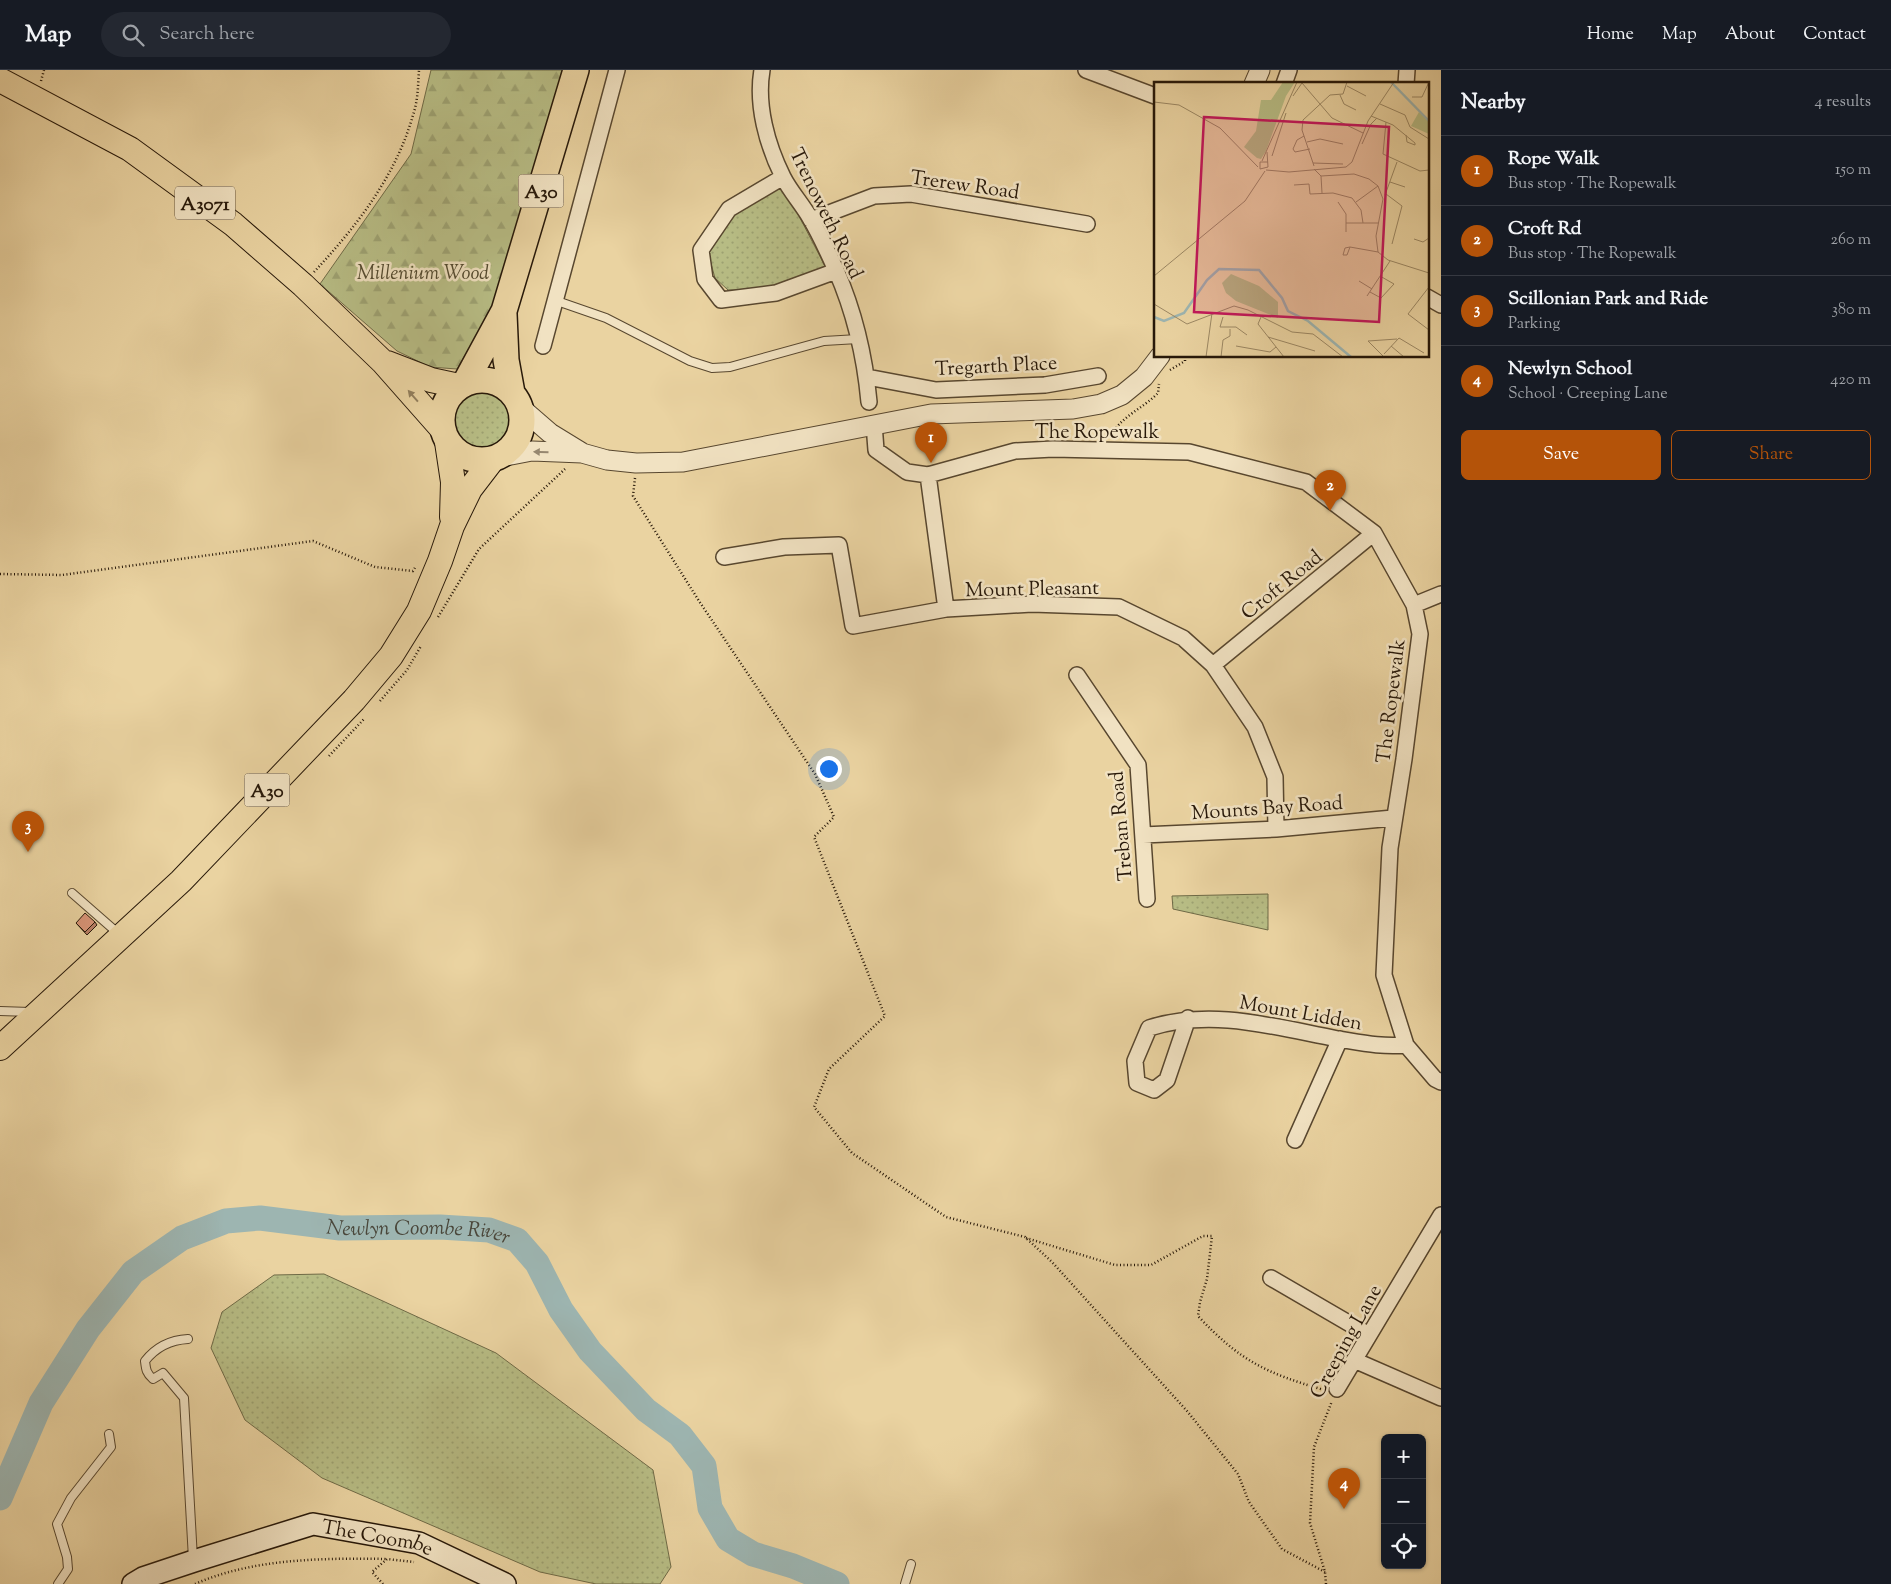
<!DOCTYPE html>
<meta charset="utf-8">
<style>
body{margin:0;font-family:"Sorts Mill Goudy",serif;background:#242831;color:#f1f3f6}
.controls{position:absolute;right:15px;bottom:15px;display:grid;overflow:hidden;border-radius:8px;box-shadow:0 1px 4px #0004}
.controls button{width:45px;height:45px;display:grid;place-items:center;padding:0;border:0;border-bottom:1px solid #363941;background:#171b24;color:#f1f3f6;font:25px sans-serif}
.you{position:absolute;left:828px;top:698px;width:18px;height:18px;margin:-12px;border:4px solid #fff;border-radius:50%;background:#1a73e8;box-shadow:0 0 0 8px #1a73e833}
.badge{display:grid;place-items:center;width:32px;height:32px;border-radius:50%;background:#b45309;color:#fff;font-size:16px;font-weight:700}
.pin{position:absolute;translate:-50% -41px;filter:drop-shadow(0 1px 2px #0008)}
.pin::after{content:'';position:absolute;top:26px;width:18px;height:15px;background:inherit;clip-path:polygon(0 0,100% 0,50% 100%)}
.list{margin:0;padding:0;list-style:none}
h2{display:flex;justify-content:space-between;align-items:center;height:65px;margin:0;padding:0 20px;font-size:21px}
h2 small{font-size:16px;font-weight:400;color:#9ea1a6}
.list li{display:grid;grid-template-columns:32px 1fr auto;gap:15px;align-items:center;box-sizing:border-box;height:70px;padding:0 20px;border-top:1px solid #363941}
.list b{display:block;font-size:19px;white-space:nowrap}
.list p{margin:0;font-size:16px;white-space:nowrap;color:#9ea1a6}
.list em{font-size:16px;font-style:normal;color:#9ea1a6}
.actions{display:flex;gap:10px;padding:15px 20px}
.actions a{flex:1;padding:11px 0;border:1px solid #b45309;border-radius:8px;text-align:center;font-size:18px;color:#b45309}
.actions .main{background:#b45309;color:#fff}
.icon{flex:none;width:28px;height:28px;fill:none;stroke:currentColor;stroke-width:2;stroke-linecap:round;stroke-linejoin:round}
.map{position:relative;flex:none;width:1441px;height:1514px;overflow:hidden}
header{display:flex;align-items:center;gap:30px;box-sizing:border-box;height:70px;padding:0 25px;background:#171b24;border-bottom:1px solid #363941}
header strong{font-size:24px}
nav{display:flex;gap:28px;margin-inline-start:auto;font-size:18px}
.search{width:350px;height:45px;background:#242831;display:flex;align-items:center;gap:12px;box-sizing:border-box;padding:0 18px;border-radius:28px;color:#9ea1a6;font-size:19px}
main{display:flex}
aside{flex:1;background:#171b24}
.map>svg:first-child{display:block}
.green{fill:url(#green-dots);stroke:#6f6a46}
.forest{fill:url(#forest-firs);stroke:#6f6a46}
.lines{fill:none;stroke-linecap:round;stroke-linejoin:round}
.river{stroke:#9db5b1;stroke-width:25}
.service-casing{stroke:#58472f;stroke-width:10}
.minor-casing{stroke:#58472f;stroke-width:18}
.tertiary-casing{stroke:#58472f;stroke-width:21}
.secondary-casing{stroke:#271809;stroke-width:24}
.primary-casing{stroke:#271809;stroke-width:26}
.trunk-casing{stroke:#271809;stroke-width:28}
.path{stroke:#271809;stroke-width:2.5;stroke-dasharray:1 2.5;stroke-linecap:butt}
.service{stroke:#f1e2c2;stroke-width:8}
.minor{stroke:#f1e2c2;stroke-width:15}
.tertiary{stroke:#f1e2c2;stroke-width:19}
.secondary{stroke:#f1e2c2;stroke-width:21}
.primary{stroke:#ead3a1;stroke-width:24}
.trunk{stroke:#ead3a1;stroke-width:25}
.wall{fill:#bb8067;stroke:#271809}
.building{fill:#da9578;stroke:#271809}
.oneway{fill:#927f5d}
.oneway2{fill:#96876f}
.labels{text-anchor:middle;stroke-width:5;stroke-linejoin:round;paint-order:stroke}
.shield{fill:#f1e2c2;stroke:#645540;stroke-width:1}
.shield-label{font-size:19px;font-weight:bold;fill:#271809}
.street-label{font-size:20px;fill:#271809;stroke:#f1e2c2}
.park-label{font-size:20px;font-style:italic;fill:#52492e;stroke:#f1e2c2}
.water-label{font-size:21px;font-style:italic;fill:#4a473b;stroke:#f1e2c2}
.inset-river{fill:none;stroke:#9db5b1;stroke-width:2.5}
.inset-road{fill:none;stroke:#9c8864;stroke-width:1}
.view{fill:#c2185b;fill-opacity:0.15;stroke:#c2185b;stroke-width:2.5}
.inset-edge{fill:none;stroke:#271809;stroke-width:2.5}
</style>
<header>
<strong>Map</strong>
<div class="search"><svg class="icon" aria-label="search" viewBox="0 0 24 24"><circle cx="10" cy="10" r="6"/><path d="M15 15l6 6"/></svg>Search here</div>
<nav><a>Home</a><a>Map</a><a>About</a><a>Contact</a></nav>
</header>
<main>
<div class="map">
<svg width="1441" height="1514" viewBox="0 0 1441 1514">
<defs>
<pattern id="green-dots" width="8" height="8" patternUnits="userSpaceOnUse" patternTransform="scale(1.25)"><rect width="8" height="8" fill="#b7bc84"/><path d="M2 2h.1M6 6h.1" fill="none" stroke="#9da171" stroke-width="1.8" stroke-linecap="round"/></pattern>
<pattern id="forest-firs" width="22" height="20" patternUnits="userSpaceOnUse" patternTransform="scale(1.25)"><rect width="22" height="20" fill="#b7bc84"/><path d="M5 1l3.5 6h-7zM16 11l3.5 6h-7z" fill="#9da171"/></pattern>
</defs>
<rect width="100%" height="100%" fill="#ead3a1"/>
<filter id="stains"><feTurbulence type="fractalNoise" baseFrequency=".004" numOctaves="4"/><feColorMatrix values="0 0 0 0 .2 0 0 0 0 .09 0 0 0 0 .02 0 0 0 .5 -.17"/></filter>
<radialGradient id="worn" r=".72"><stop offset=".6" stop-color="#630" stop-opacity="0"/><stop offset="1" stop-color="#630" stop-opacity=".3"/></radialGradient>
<path class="green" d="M777 113 786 121 825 196 821 203 755 220H728L715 208 708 183 738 136Z
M453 350a31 31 0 1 1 62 0a31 31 0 1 1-62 0Z
M1268 824V860L1173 839 1172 826Z
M324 1204 496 1283 653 1400 671 1497 660 1514H596L540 1502 322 1408 245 1350 211 1278 222 1242 274 1205Z"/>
<path class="forest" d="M431 0H566L493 237 457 299 430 297 397 281 320 214 411 84Z"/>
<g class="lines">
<path class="river" id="s1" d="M0 1428 41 1333 88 1259 133 1202 182 1168 226 1151 260 1148 340 1158 440 1157 489 1160 517 1170 537 1193 561 1240 590 1281 646 1340 680 1365 704 1396 710 1438 728 1469 753 1484 793 1496 837 1514"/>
<defs>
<path id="service" d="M557 231 606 248 690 291 712 298 730 297 824 271 858 269
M72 823 120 865
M0 941 30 942
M188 1269C170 1270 156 1277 145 1291 146 1299 146 1303 153 1309L163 1303 184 1328 193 1489
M58 1514 68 1499 67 1487 57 1454 71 1428 111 1377 109 1364
M905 1514 911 1494"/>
<path id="minor" d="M762 0C756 35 767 75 783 107 790 121 802 134 810 148 820 164 828 183 836 200 854 241 865 288 869 332
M1086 0 1155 26
M1284 14 1289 0
M1406 14 1407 0
M783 107 729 139 701 180 705 209 721 230 776 223 836 201
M811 150 874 126 911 124 1087 154
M1427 227 1441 235
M543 276 617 0
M867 307 936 320 1045 315 1098 306
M874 354 876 380 907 402 928 405 1015 381 1053 379 1189 382 1306 412 1374 463 1414 535 1420 564 1404 689 1390 778 1384 905 1406 975 1435 1009 1441 1012
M928 405 946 539
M724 487 784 477 839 475 853 556 946 539 1032 534 1119 537 1183 568 1213 595 1255 657 1275 707 1276 759
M1414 535 1441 524
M1213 595 1374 463
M1077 605 1138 695 1147 829
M1143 765 1276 759 1393 748
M1188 948 1167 1010 1154 1020 1137 1013 1135 991 1149 958C1212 938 1274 957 1338 969 1363 973 1381 977 1406 975
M1295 1070 1340 969
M1271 1208 1369 1265
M1354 1290 1441 1328
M1337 1319 1441 1145"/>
<path id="tertiary" d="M1254 14 1260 0
M520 337 550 363 581 382
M500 387 532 381 582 383 607 390 636 393 683 392 931 344 1073 339 1101 334 1122 325 1144 307 1160 286"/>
<g id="secondary">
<path id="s2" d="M133 1514 143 1508 194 1491 313 1454 419 1473 505 1514"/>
</g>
<path id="primary" d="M0 10 130 79 233 154 303 215 383 292 443 360
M387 293 431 310 459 316
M447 372 453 412 452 447
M0 978 181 811 354 630 391 586 419 541 440 491 452 456 470 419 493 389"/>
<path id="trunk" d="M504 244 506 290 512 323
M442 350a40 40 0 1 1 80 0a40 40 0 1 1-80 0Z
M465 313 504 241 576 0"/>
</defs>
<use href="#service" class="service-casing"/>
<use href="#minor" class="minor-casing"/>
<use href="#tertiary" class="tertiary-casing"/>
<use href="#secondary" class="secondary-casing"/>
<use href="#primary" class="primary-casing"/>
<use href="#trunk" class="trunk-casing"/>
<path class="path" d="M41 11 44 0
M314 202C356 157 396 106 413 45 418 31 418 15 419 0
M1170 300 1185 291V286
M1111 367C1119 347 1144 338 1158 323L1159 314
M635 408 633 426 699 531 815 704 834 747 814 767 885 946 829 999 814 1037 852 1083 946 1147 1025 1167 1052 1192 1187 1341 1238 1404 1249 1432 1282 1479 1325 1502
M0 504 62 505 313 471 375 497 413 501 416 496
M438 547 479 479 565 399
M380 631 407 600 421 576
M329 686 365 648
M1026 1168 1115 1195H1151L1203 1166H1212L1207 1209 1200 1232 1198 1246C1240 1291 1266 1303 1324 1320
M195 1514C254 1488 324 1488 387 1489
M383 1514 372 1502 387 1489 414 1492
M1326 1514 1325 1502 1310 1453 1314 1377 1332 1331"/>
<use href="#service" class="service"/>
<use href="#minor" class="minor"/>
<use href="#tertiary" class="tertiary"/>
<use href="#secondary" class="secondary"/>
<use href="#primary" class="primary"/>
<use href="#trunk" class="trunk"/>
</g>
<path class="wall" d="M95 852 97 855 87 865 76 853Z"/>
<path class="building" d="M85 843 95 852 85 862 76 853Z"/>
<defs><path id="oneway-solid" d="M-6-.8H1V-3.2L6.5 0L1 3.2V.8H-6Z" transform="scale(1.25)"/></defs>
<use class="oneway" href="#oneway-solid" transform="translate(413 326) rotate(-131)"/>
<use class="oneway2" href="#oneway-solid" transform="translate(541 382) rotate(-178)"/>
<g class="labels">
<g class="shield">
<rect x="518.5" y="104.5" width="45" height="33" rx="4"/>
<rect x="175" y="116.5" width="60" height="33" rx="4"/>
<rect x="244.5" y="703.5" width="45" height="33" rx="4"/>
</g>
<g class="shield-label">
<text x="541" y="128">A30</text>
<text x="205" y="140">A3071</text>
<text x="267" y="727">A30</text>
</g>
<g class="street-label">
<text transform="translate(965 114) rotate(8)" y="7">Trerew Road</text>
<text transform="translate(827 143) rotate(64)" y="7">Trenoweth Road</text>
<text transform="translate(996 295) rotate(-3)" y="7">Tregarth Place</text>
<text x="1097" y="368">The Ropewalk</text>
<text transform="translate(1281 514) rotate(-39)" y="7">Croft Road</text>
<text transform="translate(1032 518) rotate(-1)" y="7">Mount Pleasant</text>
<text transform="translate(1390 631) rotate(-83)" y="7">The Ropewalk</text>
<text transform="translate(1267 737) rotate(-4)" y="7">Mounts Bay Road</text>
<text transform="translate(1120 756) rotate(-95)" y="7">Treban Road</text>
<text transform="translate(1301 942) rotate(10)" y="7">Mount Lidden</text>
<text transform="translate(1345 1271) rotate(-61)" y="7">Creeping Lane</text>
<text dy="7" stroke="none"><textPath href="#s2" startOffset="256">The Coombe</textPath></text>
</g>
<g class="park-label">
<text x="423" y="209">Millenium Wood</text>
</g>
<g class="water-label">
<text dy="7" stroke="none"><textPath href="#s1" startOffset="564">Newlyn Coombe River</textPath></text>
</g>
</g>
<g transform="translate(1154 12)">
<rect width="275" height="275" fill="#ead3a1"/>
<path d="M265 30 275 40V52L257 44ZM77 192 105 204 124 220V236L82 219 72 211 68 201Z" fill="#b7bc84"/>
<path d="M129 0H141L132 14 112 69 107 77 103 76 90 65 102 49 107 18H117Z" fill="#b7bc84"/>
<path class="inset-river" d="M237 0 275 39M0 235 10 239 30 231 53 198 65 187 105 188 128 216 134 229 154 239 197 275"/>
<path class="inset-road" d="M148 1 178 36 209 51M193 4 212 14M186 13 190 22 202 28M139 14 148 1M258 15H268L275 0M0 20 25 23 66 46 104 85M226 22 251 33 256 45 275 57M217 34 239 43 261 61V63L253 60 252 53M232 40 229 72 266 89 275 88M150 54 143 58 139 67 141 70 156 67M153 60 166 57 189 62M208 62 217 42 223 36M113 70 114 85 106 87V80H114M118 74 132 31M108 79 143 0M159 81 189 82M160 84 148 48 149 38 176 13 189 12 193 0M160 87 167 94 200 92 215 97 224 104 229 117 222 154 224 170 234 178 275 191M112 88 135 90 192 85 198 80 214 39 240 0M167 94 168 111M236 100 251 105M140 103 155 102 156 112 179 111 198 116 207 128 209 141M232 112 248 124 238 162M231 113 243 80M184 120 192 132V150M202 120 224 104M192 141H224M260 157 269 160 275 156M196 165 193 173H189L191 166 196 165 224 170M0 194 91 119 111 89M205 199 218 207M275 205 254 232 275 248M216 210 227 216 240 202 226 194M213 214 236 179M0 222 33 242 80 224 94 228 138 250 159 252 189 275M69 235 66 245H82L93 253M107 235 104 242 130 275M114 255 161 269M214 259 243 257M214 259 230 275M82 264 116 270 122 265M237 264 250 275M230 272 245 256 270 271M52 275 58 231M67 275 69 258 76 254V247"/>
<path class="view" d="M50 35 235 45 225 240 40 230Z"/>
<rect width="275" height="275" class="inset-edge"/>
</g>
<rect width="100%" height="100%" filter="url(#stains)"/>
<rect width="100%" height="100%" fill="url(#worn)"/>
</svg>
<div class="controls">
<button>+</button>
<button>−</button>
<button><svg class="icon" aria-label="locate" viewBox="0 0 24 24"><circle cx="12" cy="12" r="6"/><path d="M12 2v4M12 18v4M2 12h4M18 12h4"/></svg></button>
</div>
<div class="you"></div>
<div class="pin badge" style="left:931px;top:393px">1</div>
<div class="pin badge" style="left:1330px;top:441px">2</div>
<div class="pin badge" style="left:28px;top:782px">3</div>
<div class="pin badge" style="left:1344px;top:1439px">4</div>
</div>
<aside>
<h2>Nearby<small>4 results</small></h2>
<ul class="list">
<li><span class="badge">1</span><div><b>Rope Walk</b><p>Bus stop · The Ropewalk</p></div><em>150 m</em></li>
<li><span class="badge">2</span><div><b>Croft Rd</b><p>Bus stop · The Ropewalk</p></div><em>260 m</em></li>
<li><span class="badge">3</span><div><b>Scillonian Park and Ride</b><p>Parking</p></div><em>380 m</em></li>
<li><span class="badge">4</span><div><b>Newlyn School</b><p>School · Creeping Lane</p></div><em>420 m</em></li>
</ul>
<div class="actions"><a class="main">Save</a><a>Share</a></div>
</aside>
</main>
